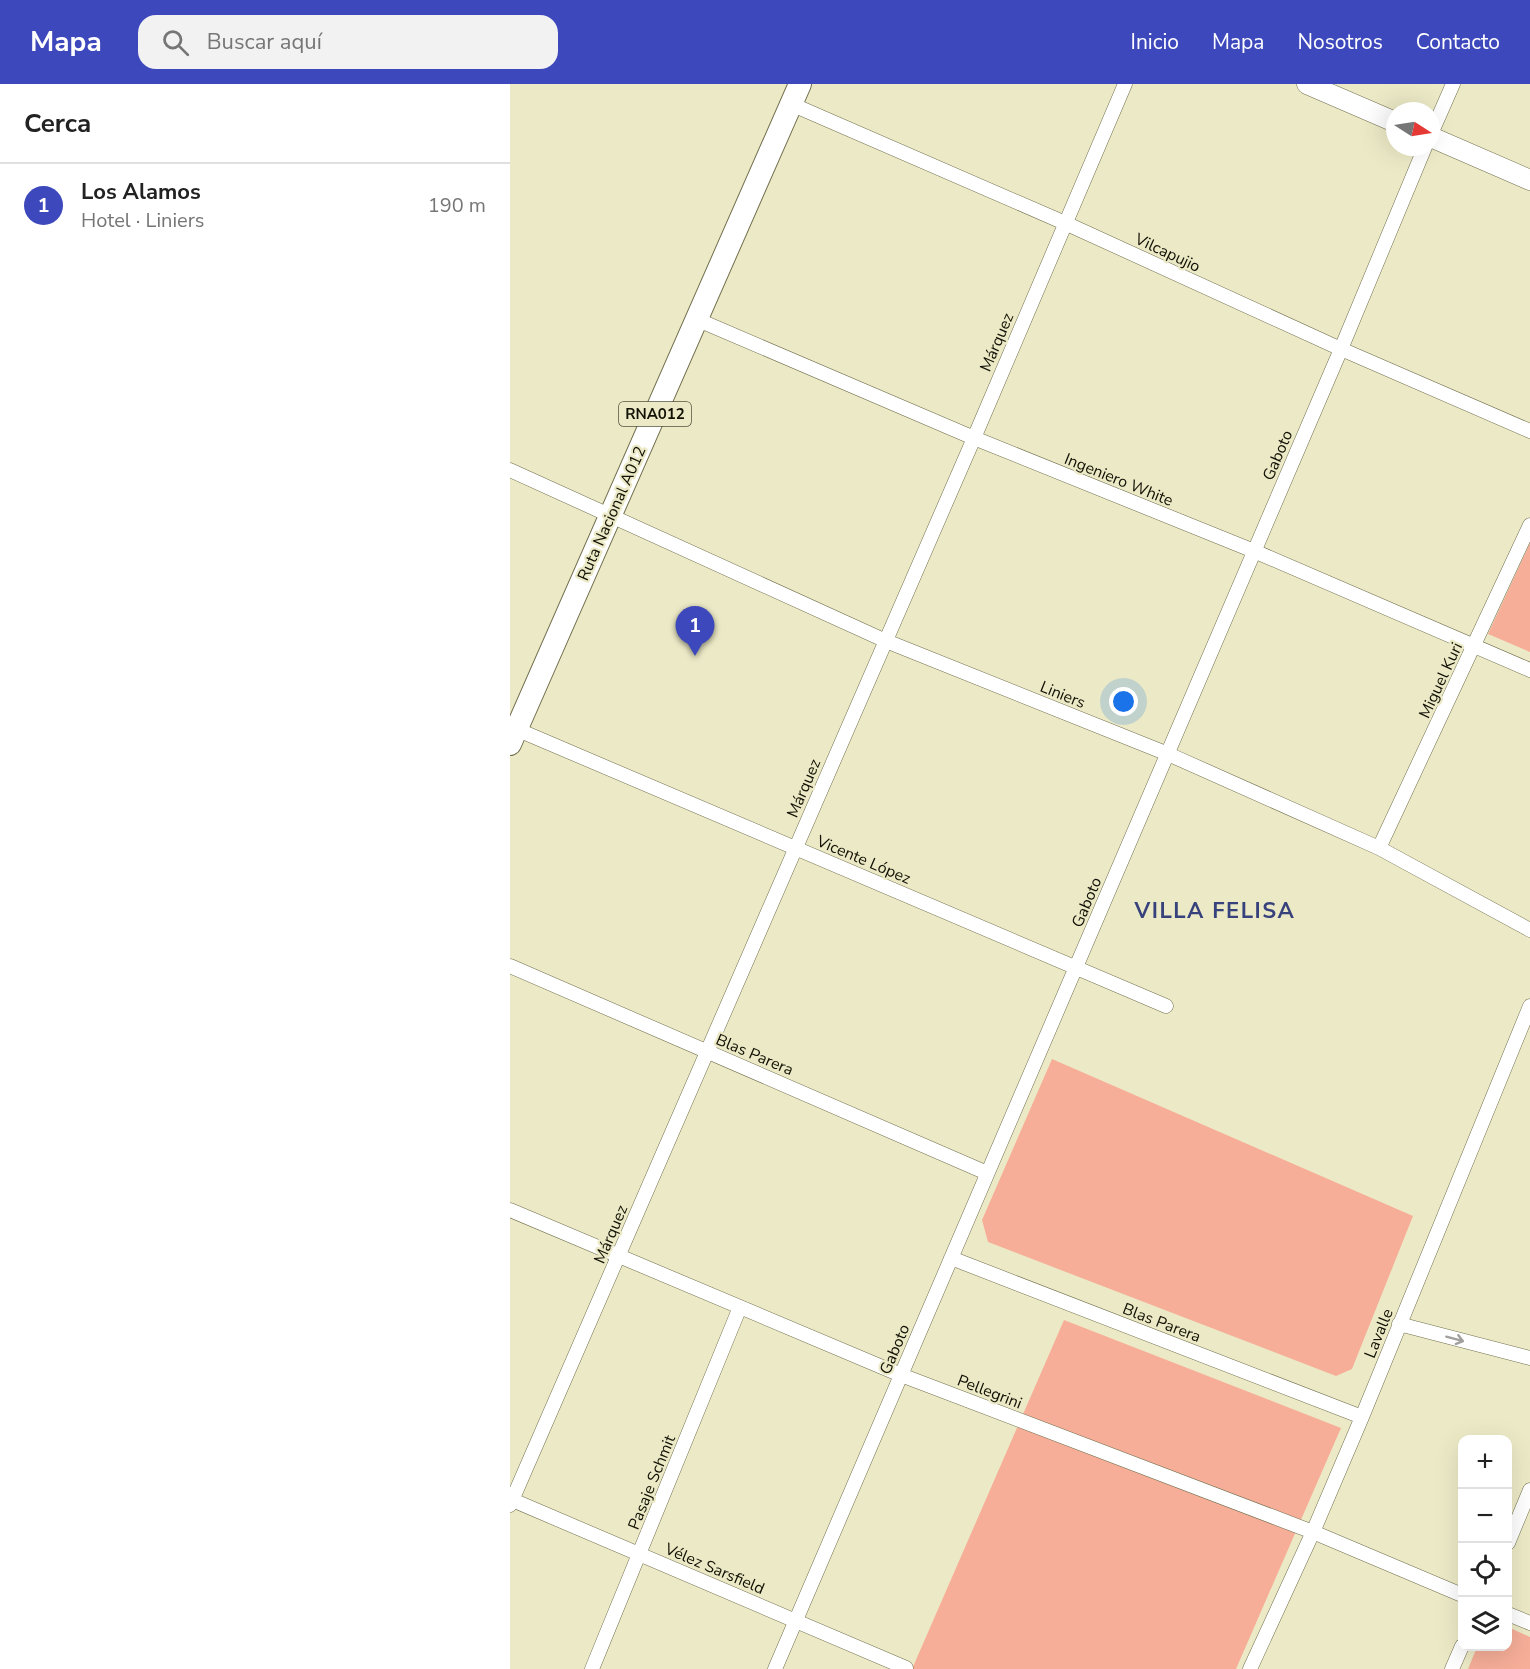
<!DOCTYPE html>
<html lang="es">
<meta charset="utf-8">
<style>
body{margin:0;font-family:"Nunito Sans",sans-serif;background:#f2f2f2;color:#222}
.controls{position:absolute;right:18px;bottom:18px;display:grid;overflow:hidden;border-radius:12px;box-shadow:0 6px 24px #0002}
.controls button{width:54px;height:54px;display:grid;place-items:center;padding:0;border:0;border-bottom:2px solid #e0e0e0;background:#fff;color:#222;font:30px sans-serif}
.compass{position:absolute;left:876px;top:18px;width:54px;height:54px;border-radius:50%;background:#fff;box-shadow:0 6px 24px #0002;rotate:102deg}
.you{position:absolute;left:614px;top:618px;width:21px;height:21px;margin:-15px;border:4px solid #fff;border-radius:50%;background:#1a73e8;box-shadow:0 0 0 9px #1a73e833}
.badge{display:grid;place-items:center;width:39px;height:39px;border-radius:50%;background:#3d48bc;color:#fff;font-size:20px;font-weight:700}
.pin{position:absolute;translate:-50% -50px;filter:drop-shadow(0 2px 3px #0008)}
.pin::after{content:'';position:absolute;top:32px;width:21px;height:18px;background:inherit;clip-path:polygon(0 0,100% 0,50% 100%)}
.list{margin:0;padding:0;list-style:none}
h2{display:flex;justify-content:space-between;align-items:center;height:78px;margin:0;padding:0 24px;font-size:26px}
h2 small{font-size:20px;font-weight:400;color:#767676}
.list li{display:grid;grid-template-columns:39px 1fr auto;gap:18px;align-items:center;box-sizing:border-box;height:84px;padding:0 24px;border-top:2px solid #e0e0e0}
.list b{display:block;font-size:22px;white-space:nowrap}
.list p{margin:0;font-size:20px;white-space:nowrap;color:#767676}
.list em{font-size:20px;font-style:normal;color:#767676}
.icon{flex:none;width:33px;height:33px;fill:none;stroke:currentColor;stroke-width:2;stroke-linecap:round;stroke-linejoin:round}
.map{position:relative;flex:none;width:1020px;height:1585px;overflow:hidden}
header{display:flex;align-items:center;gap:36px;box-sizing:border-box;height:84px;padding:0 30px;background:#3d48bc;color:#fff}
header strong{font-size:28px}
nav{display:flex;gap:33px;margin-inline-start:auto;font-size:21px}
.search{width:420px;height:54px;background:#f2f2f2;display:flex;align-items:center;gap:15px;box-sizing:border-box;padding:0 21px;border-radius:18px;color:#767676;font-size:22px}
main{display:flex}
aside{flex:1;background:#fff}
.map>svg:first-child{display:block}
.green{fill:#f6ae98}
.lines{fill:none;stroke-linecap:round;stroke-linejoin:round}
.street-casing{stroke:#716f4e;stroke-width:15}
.secondary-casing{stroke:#716f4e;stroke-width:21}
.primary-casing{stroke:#716f4e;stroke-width:24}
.street{stroke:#fff;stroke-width:14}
.secondary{stroke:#fff;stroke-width:20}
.primary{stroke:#fff;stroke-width:22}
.oneway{stroke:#a09f9b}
.labels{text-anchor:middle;stroke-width:4.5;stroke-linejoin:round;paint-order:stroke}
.shield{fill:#eceac6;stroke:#53513e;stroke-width:1.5}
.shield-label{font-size:15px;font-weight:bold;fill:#111004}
.street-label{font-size:16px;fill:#111004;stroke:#eceac6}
.district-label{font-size:22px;font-weight:bold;letter-spacing:1.5px;fill:#37427d;stroke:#eceac6}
</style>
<header>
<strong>Mapa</strong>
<div class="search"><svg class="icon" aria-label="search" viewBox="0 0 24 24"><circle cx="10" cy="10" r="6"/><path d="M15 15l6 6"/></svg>Buscar aquí</div>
<nav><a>Inicio</a><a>Mapa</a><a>Nosotros</a><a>Contacto</a></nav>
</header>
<main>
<aside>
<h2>Cerca<small></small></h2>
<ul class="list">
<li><span class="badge">1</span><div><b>Los Alamos</b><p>Hotel · Liniers</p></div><em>190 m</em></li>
</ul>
</aside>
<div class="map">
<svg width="1020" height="1585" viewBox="0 0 1020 1585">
<rect width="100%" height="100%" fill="#eceac6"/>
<path class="green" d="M1020 459V568L978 550Z
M542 975 903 1132 842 1285 826 1292 478 1158 472 1136Z
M554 1236 831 1344 726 1585H402Z
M998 1543 1020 1553V1585H958L967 1563 998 1562Z"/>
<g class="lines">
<defs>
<path id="street" d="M281 20 555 139 831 265 1020 347
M921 50 943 0
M186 235 464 354 744 467 1020 586
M0 386 376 557 658 670 869 764 1020 846
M6 645 656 922
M869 764 1020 441
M0 882 477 1089
M0 1126 391 1291 803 1448 952 1511
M441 1174 852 1333
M889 1240 1020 1274
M0 1415 396 1584
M0 1421 464 354 615 0
M998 1459 1020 1406
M998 1530 1020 1539
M82 1585 230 1223
M265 1585 831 265 915 63
M740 1585 803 1448 852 1333 1020 922
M942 1585 952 1562"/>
<path id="secondary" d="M797 0 885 38
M921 53 1020 96"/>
<path id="primary" d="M0 660 290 0"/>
</defs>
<use href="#street" class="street-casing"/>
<use href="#secondary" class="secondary-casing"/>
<use href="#primary" class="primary-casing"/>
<use href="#street" class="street"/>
<use href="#secondary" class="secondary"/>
<use href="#primary" class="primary"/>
</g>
<defs><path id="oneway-shaft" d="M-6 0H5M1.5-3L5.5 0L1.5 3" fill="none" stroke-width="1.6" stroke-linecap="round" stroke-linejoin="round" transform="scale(1.5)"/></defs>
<use class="oneway" href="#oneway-shaft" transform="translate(945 1255) rotate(15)"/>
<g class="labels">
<rect class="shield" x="109" y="318" width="72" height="24" rx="4.5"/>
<g class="shield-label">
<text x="145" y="335">RNA012</text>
</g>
<g class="street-label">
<text transform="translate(658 168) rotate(25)" y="6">Vilcapujio</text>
<text transform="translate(486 258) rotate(-67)" y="6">Márquez</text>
<text transform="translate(767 371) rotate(-67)" y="6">Gaboto</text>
<text transform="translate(609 395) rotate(22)" y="6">Ingeniero White</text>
<text transform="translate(101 429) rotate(-66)" y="6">Ruta Nacional A012</text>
<text transform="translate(930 596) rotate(-65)" y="6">Miguel Kuri</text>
<text transform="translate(553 610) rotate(22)" y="6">Liniers</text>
<text transform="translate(293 704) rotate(-67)" y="6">Márquez</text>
<text transform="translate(354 775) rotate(23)" y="6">Vicente López</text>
<text transform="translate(576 818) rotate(-67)" y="6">Gaboto</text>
<text transform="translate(245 970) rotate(23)" y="6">Blas Parera</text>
<text transform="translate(100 1150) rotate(-67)" y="6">Márquez</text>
<text transform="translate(652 1238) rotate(21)" y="6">Blas Parera</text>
<text transform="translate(868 1249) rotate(-68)" y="6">Lavalle</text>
<text transform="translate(384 1265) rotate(-67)" y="6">Gaboto</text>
<text transform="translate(480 1307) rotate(21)" y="6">Pellegrini</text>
<text transform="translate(141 1398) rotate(-68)" y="6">Pasaje Schmit</text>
<text transform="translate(205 1484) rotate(23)" y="6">Vélez Sarsfield</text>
</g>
<g class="district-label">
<text x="705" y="834">VILLA FELISA</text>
</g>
</g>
</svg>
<div class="controls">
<button>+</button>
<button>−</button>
<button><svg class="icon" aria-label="locate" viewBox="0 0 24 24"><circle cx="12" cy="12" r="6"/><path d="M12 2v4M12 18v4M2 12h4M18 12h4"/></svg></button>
<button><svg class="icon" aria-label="layers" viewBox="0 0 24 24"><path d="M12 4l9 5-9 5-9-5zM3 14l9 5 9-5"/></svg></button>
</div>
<svg class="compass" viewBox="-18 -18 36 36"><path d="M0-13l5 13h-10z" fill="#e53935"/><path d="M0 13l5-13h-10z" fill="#767676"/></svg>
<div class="you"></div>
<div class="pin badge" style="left:185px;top:572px">1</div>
</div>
</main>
